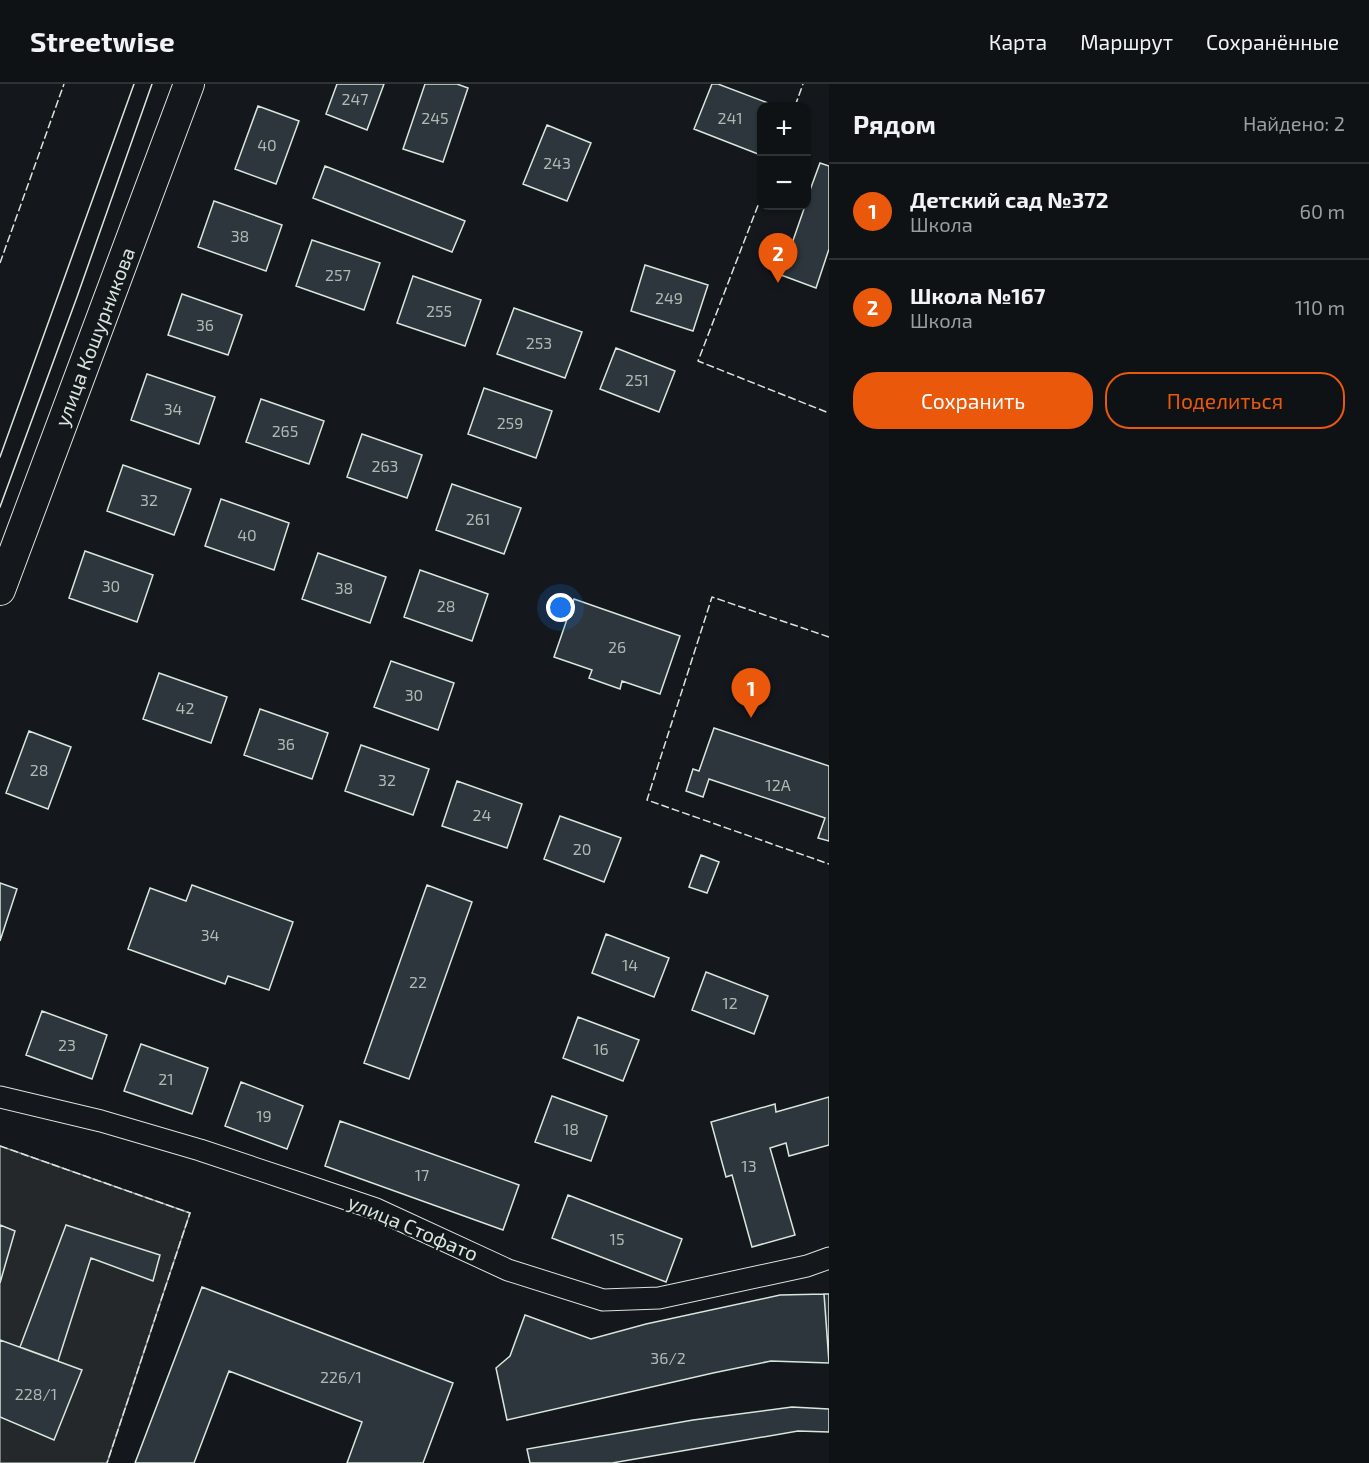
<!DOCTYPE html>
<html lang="ru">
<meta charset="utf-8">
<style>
body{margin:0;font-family:"Exo 2",sans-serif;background:#181b1e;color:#f1f3f6}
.controls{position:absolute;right:18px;top:18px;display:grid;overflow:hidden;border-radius:12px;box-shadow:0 2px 4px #0004}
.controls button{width:54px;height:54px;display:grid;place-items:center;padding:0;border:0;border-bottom:2px solid #2f3234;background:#0f1215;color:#f1f3f6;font:30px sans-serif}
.you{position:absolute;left:561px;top:524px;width:21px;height:21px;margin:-15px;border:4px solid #fff;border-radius:50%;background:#1a73e8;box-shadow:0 0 0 9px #1a73e833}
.badge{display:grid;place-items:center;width:39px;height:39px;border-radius:50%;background:#ea580c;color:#fff;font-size:20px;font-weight:700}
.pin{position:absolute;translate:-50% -50px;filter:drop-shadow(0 2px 3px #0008)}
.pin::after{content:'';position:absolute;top:32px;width:21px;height:18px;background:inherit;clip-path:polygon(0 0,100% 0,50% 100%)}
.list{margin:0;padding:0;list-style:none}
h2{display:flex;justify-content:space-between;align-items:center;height:78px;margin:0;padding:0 24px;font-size:26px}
h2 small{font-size:20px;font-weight:400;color:#9b9ea0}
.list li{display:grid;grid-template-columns:39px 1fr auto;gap:18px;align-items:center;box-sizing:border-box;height:96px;padding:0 24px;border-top:2px solid #2f3234}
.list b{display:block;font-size:22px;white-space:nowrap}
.list p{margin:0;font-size:20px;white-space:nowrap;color:#9b9ea0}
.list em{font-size:20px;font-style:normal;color:#9b9ea0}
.actions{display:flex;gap:12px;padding:18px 24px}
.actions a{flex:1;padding:14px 0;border:2px solid #ea580c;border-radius:24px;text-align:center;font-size:21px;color:#ea580c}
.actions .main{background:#ea580c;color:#fff}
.map{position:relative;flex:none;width:829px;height:1379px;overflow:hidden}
header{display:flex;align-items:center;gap:36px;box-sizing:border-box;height:84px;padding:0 30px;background:#0f1215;border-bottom:2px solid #2f3234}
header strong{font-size:28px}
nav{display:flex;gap:33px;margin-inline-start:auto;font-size:21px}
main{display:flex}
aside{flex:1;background:#0f1215}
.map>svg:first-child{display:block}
.parking{fill:#24282b;stroke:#939e99;stroke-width:1.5}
.building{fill:#2c363c;stroke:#d8e6dc;stroke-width:1.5}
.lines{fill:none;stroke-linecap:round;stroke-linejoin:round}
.minor-casing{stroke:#d8e6dc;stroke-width:23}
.secondary-casing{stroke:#d8e6dc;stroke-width:32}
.minor{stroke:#14181c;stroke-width:21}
.secondary{stroke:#14181c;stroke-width:30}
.tram{stroke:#d8e6dc;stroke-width:1.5}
.fence{stroke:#d8e6dc;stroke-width:1.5;stroke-dasharray:8 3;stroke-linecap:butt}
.labels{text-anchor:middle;stroke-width:4.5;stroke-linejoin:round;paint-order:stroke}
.number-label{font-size:16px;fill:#adbab4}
.street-label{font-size:20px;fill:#d8e6dc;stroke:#14181c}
</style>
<header>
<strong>Streetwise</strong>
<nav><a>Карта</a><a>Маршрут</a><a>Сохранённые</a></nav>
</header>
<main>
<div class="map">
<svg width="829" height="1379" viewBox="0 0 829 1379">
<rect width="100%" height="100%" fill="#14181c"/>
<path class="parking" d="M0 1062 190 1129 107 1379H0Z"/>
<path class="building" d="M337 0H384L367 46 326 30Z
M425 0H457L468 4 443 78 403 65Z
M712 0H718L776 22H762V61L758 70 694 45Z
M258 22 299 37 276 100 235 85Z
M547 41 591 59 567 117 523 100Z
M820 79 829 82V165L816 204 781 191 805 122H806V117Z
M325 82 465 137 452 168 313 114Z
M214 117 282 141 266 187 198 163Z
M312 156 380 179 364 226 296 202Z
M645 181 708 201 693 247 631 227Z
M413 192 481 216 465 262 397 239Z
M182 210 242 231 228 271 168 251Z
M514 224 582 248 565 294 497 270Z
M616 264 675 287 659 328 600 305Z
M147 290 215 313 199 360 131 336Z
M484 304 552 327 536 374 468 350Z
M261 315 324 337 309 380 246 358Z
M362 350 422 371 407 414 347 393Z
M123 381 191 405 174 451 107 427Z
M452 400 521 424 504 470 436 446Z
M221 415 289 439 274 486 205 462Z
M85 467 153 491 137 538 69 514Z
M318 469 386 493 370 539 302 515Z
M420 486 488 510 472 557 404 533Z
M574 515 680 552 660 610 622 597 620 605 589 594 592 586 554 573Z
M391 577 454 599 438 646 374 623Z
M159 589 227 613 211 659 143 635Z
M260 625 328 649 312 695 244 671Z
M714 644 829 682V757L818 754 825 734 709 695 703 713 686 707 693 685 699 687Z
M29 647 71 663 48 725 6 709Z
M361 661 429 685 413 731 345 707Z
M457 697 522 720 507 764 442 742Z
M560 732 621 754 604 798 544 775Z
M701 771 719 778 707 809 689 803Z
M0 799 17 805 0 857Z
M192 801 293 838 269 906 228 892 225 900 128 865 150 804 186 817Z
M427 801 472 818 409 995 364 979Z
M606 850 669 874 654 913 592 889Z
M706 888 768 912 754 950 692 926Z
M42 927 107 951 92 995 26 971Z
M578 933 639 956 623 997 563 974Z
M141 960 208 984 192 1030 124 1007Z
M241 998 303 1022 287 1065 225 1042Z
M552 1012 607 1032 591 1077 535 1058Z
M829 1013V1061L789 1072 786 1059 770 1064 795 1151 752 1163 732 1091 726 1093 711 1038 775 1020 776 1028Z
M340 1037 519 1101 503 1146 325 1082Z
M568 1111 682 1155 666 1198 552 1154Z
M0 1141 15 1147 0 1199Z
M66 1141 160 1171 153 1197 91 1174 58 1277 20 1263Z
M202 1203 453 1299 423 1379H347L362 1338 229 1287 194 1379H135Z
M824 1210H829V1276Z
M824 1210 829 1279 771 1277 713 1289 507 1336 496 1284 510 1272 525 1231 591 1255 646 1240 780 1211Z
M0 1256 82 1286 54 1356 0 1333Z
M792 1323 829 1325V1348L798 1347 612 1379H530L527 1365 693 1336Z"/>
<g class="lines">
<defs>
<path id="minor" d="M0 1013 101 1037 200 1066 299 1099 376 1125 508 1186 603 1216 659 1214 807 1182 829 1174"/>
<path id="secondary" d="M0 506 189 0"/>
</defs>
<use href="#minor" class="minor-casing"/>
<use href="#secondary" class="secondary-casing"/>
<use href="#minor" class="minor"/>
<use href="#secondary" class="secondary"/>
<path class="tram" d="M0 373 134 0
M0 423 77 213 152 0"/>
<path class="fence" d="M795 22 803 0
M762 111 698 277 829 329
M0 179 64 0
M829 553 712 513 647 716 829 780
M0 1062 190 1129 107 1379"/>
</g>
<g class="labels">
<g class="number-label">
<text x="355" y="21">247</text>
<text x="435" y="40">245</text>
<text x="730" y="40">241</text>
<text x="267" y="67">40</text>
<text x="557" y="85">243</text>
<text x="240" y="158">38</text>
<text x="338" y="197">257</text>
<text x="669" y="220">249</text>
<text x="439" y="233">255</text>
<text x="205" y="247">36</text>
<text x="539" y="265">253</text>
<text x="637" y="302">251</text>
<text x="173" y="331">34</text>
<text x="510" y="345">259</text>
<text x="285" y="353">265</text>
<text x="385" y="388">263</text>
<text x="149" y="422">32</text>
<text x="478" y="441">261</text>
<text x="247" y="457">40</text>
<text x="111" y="508">30</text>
<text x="344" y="510">38</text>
<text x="446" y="528">28</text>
<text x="617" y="569">26</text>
<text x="414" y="617">30</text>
<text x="185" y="630">42</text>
<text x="286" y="666">36</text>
<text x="39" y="692">28</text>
<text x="387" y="702">32</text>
<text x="778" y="707">12А</text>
<text x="482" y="737">24</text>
<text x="582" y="771">20</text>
<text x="210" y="857">34</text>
<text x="630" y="887">14</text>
<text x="418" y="904">22</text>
<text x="730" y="925">12</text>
<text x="67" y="967">23</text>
<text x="601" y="971">16</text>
<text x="166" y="1001">21</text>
<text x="264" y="1038">19</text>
<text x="571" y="1051">18</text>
<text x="749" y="1088">13</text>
<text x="422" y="1097">17</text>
<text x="617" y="1161">15</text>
<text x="668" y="1280">36/2</text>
<text x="341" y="1299">226/1</text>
<text x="36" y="1316">228/1</text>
</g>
<g class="street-label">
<text transform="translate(95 253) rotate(-69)" y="7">улица Кошурникова</text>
<text transform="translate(413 1144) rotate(23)" y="7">улица Стофато</text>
</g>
</g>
</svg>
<div class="controls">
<button>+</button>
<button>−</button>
</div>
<div class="you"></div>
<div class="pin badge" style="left:751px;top:634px">1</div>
<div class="pin badge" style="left:778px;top:199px">2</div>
</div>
<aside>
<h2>Рядом<small>Найдено: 2</small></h2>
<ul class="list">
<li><span class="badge">1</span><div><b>Детский сад №372</b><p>Школа</p></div><em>60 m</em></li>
<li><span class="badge">2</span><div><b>Школа №167</b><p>Школа</p></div><em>110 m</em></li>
</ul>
<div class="actions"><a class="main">Сохранить</a><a>Поделиться</a></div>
</aside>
</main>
